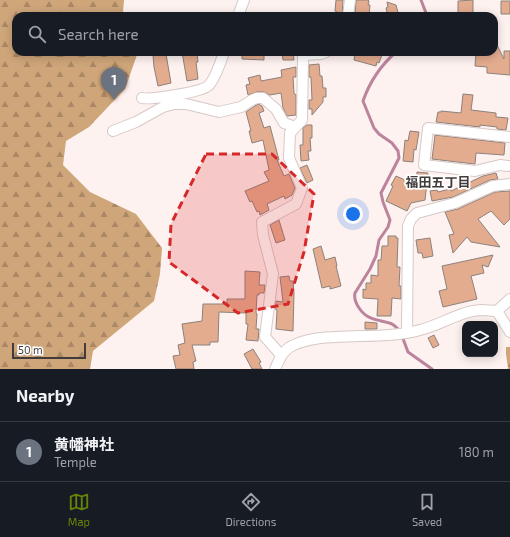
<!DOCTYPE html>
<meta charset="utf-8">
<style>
body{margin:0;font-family:"Exo 2","Noto Sans JP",sans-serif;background:#242831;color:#f1f3f6}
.controls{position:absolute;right:12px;bottom:12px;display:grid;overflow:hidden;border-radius:8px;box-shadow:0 2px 10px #0003}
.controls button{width:36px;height:36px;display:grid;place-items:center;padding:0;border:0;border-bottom:1px solid #363941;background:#171b24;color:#f1f3f6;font:20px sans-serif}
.scale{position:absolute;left:12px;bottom:10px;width:74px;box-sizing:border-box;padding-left:4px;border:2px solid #413c3b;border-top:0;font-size:11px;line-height:14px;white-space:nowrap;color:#413c3b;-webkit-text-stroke:3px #fff;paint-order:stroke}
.you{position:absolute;left:353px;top:214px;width:14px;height:14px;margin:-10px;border:3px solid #fff;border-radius:50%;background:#1a73e8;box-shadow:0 0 0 6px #1a73e833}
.badge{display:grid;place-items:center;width:26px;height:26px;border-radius:50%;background:#668705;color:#fff;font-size:13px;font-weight:700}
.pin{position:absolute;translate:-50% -33px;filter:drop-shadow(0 1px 2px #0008)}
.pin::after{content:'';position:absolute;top:21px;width:14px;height:12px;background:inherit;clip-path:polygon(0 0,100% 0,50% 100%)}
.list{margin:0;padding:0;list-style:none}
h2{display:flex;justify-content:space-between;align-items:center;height:52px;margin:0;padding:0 16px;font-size:17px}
h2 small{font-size:13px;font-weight:400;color:#9ea1a6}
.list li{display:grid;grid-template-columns:26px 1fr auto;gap:12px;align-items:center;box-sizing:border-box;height:60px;padding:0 16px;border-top:1px solid #363941}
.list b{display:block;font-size:15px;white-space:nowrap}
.list p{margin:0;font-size:13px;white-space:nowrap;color:#9ea1a6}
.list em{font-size:13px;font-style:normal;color:#9ea1a6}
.icon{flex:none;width:22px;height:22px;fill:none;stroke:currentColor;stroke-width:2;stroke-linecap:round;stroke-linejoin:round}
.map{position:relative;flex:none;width:510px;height:369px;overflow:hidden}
.search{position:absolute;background:#171b24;box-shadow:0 2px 10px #0003;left:12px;right:12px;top:12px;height:44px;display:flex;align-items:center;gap:10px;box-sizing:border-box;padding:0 14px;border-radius:12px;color:#9ea1a6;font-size:15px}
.sheet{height:112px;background:#171b24}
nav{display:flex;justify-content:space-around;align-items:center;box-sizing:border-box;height:56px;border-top:1px solid #363941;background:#171b24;font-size:11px;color:#9ea1a6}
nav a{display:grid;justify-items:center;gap:2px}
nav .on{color:#668705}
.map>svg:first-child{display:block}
.forest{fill:url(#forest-firs)}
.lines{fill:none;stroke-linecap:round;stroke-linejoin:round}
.stream{stroke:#bc839d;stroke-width:3}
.building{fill:#e4ac8f;stroke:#8c817c}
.minor-casing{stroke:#d7c9c6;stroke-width:12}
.minor{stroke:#fff;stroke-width:10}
.marked{fill:#d62828;fill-opacity:0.2;stroke:#d62828;stroke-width:3;stroke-dasharray:8 5;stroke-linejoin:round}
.labels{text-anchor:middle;stroke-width:3.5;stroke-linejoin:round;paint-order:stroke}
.neighbourhood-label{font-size:13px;font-weight:bold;fill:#413c3b;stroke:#fff}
</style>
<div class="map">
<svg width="510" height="369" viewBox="0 0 510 369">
<defs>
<pattern id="forest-firs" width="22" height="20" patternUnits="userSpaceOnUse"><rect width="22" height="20" fill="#cfa67a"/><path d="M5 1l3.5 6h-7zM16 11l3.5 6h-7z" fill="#aa8865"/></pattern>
</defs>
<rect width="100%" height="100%" fill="#fef2f0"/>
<path class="forest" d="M0 0H124L123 12 126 16H16V52H138L125 89 89 127 66 141 63 165 90 192 136 214 162 248 160 274 154 301 93 351 90 369H0Z
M506 347H510V369H507L508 368 506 354Z"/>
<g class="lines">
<path class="stream" d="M421 0 426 13 425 16
M396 52C380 66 370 81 363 101L374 128 379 134 392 143 398 151 399 158 381 193 383 202 390 220 388 227 379 240 376 256 370 269 355 293C353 302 362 315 371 318 382 323 393 320 399 331
M402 336 408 352 432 369"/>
</g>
<path class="building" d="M336 0H343L342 16 336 15 337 12 335 11Z
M356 0H368L369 1 368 5H370L369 16H355Z
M473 0V13H458V1Z
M501 1H510V14H501Z
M387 2 396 5 399 16H388L386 8 388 7Z
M494 39 504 59V51H510V75L487 73V67L475 66 476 52H494Z
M182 52H197L198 62H196L198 79 187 81Z
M242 52H264V60L242 59Z
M282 52H293L294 60H283Z
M355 52H383L379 63 377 62 376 66 354 60Z
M166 54 171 83 158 86 154 67 153 55Z
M319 64 320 76H322L323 88H326V97H323V102L312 115V109H309V100H312L311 77H309V65Z
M296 67V77H293L294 93 296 95V115L287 116 283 108 281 93 270 95 264 92H257L248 95 246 85 250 84 248 78 260 75 261 81 282 77 281 70Z
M463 94 473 95 471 110 496 113V117L508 118 506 130 497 129V127L480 125V127L436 122 438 112H441V111L461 113Z
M258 104 262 106 264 111 259 113 264 128 270 126 279 160H277L284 176 289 174 295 188 292 195 285 199 284 196 267 204 269 210 260 215 259 211 257 212 252 201 250 202 245 191 269 181 264 172 269 170 263 140 252 143 249 131H251L246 112Z
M307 125H312V138H310L311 151H308L309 160 301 161 300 145H303V128Z
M410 131 419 132 416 150 414 149 413 162 403 161 405 140 408 141Z
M435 135 505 143 504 155 476 153 475 164 432 159Z
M307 165 313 180 307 183 300 168Z
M417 172 428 173 425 200 411 203 407 211 386 201 393 186 391 185 396 176 416 185Z
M496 173 498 179 490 180 453 197 432 201 430 191 437 190 438 192 450 189 451 191 483 176Z
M510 191V219L504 225 491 211 478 219 500 247 471 242 467 237 453 253 449 235 454 234 445 212 458 209 495 192Z
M279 220 285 240 276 243 270 225Z
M388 236H396V238H398L397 267H400L399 286H401V299L392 298 391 316H377L378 299 363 298V289L366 290V283H371V275L378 276V260H381L382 246H388Z
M430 238 433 256 423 258 422 253H418L416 240Z
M321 246 325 260 335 257 337 266H336L341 286 330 289V286L322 288 313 249Z
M493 255 488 267 482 265 484 273 471 276 477 299 443 307 439 291 447 289 442 266Z
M245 271 260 272 259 285H265L264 293H259V295H257L256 313 257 314 256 329H259L258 341 246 340 248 324H246V313L219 312 218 342H210V345H192L196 361 193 362 194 369H176L173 356 180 355 178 345 185 343 182 324 202 321 203 304H227V299H245Z
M289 276 290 281H293L294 293 293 331 276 329 277 310 275 309 276 301 283 302 280 277Z
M365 322 377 323V329H365Z
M434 335 439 345 433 348 428 338Z
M253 349 261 362 259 363 262 369H252L244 354Z"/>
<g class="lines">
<defs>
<path id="minor" d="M238 16 244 0
M348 16 350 0
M142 98C151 100 201 92 208 86 215 80 221 61 224 52
M113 131 136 122 163 107 174 104H186L219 112 241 107 252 100 257 98H263L269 103 276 109 284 123 295 127
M508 166 500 165 475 171 424 165 428 128 510 137
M497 311 510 332
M407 332 408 226 411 219 417 213 455 203 493 186 510 184
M281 355 265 337 273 274 263 235 262 222 296 204 302 188 289 158 290 133 302 120 303 55 321 54 326 52
M275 369C280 358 283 349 296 344 315 336 338 337 359 336 377 336 403 335 420 330 441 325 460 311 481 310 486 310 492 311 497 311L510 299"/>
</defs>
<use href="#minor" class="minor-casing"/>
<use href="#minor" class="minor"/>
</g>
<path class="marked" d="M206 154H272L314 194 304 252 288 304 238 313 169 262 171 224Z"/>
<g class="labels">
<g class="neighbourhood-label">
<text x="438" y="187">福田五丁目</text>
</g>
</g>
</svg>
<div class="controls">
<button><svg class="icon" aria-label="layers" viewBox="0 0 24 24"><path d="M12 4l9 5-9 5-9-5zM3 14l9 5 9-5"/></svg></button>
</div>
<div class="scale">50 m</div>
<div class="you"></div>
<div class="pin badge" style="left:114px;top:100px;background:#6b7280">1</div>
<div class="search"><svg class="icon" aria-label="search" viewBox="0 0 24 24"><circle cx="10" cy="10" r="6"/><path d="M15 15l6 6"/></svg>Search here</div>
</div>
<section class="sheet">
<h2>Nearby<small></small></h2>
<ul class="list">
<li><span class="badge" style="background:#6b7280">1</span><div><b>黄幡神社</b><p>Temple</p></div><em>180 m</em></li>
</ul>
</section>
<nav>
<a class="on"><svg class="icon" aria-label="map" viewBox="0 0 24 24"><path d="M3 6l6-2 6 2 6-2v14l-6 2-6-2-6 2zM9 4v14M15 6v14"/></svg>Map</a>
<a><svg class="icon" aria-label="directions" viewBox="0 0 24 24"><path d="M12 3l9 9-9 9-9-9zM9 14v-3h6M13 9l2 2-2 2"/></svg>Directions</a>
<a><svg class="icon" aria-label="saved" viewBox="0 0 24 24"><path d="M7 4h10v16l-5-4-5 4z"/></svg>Saved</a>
</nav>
